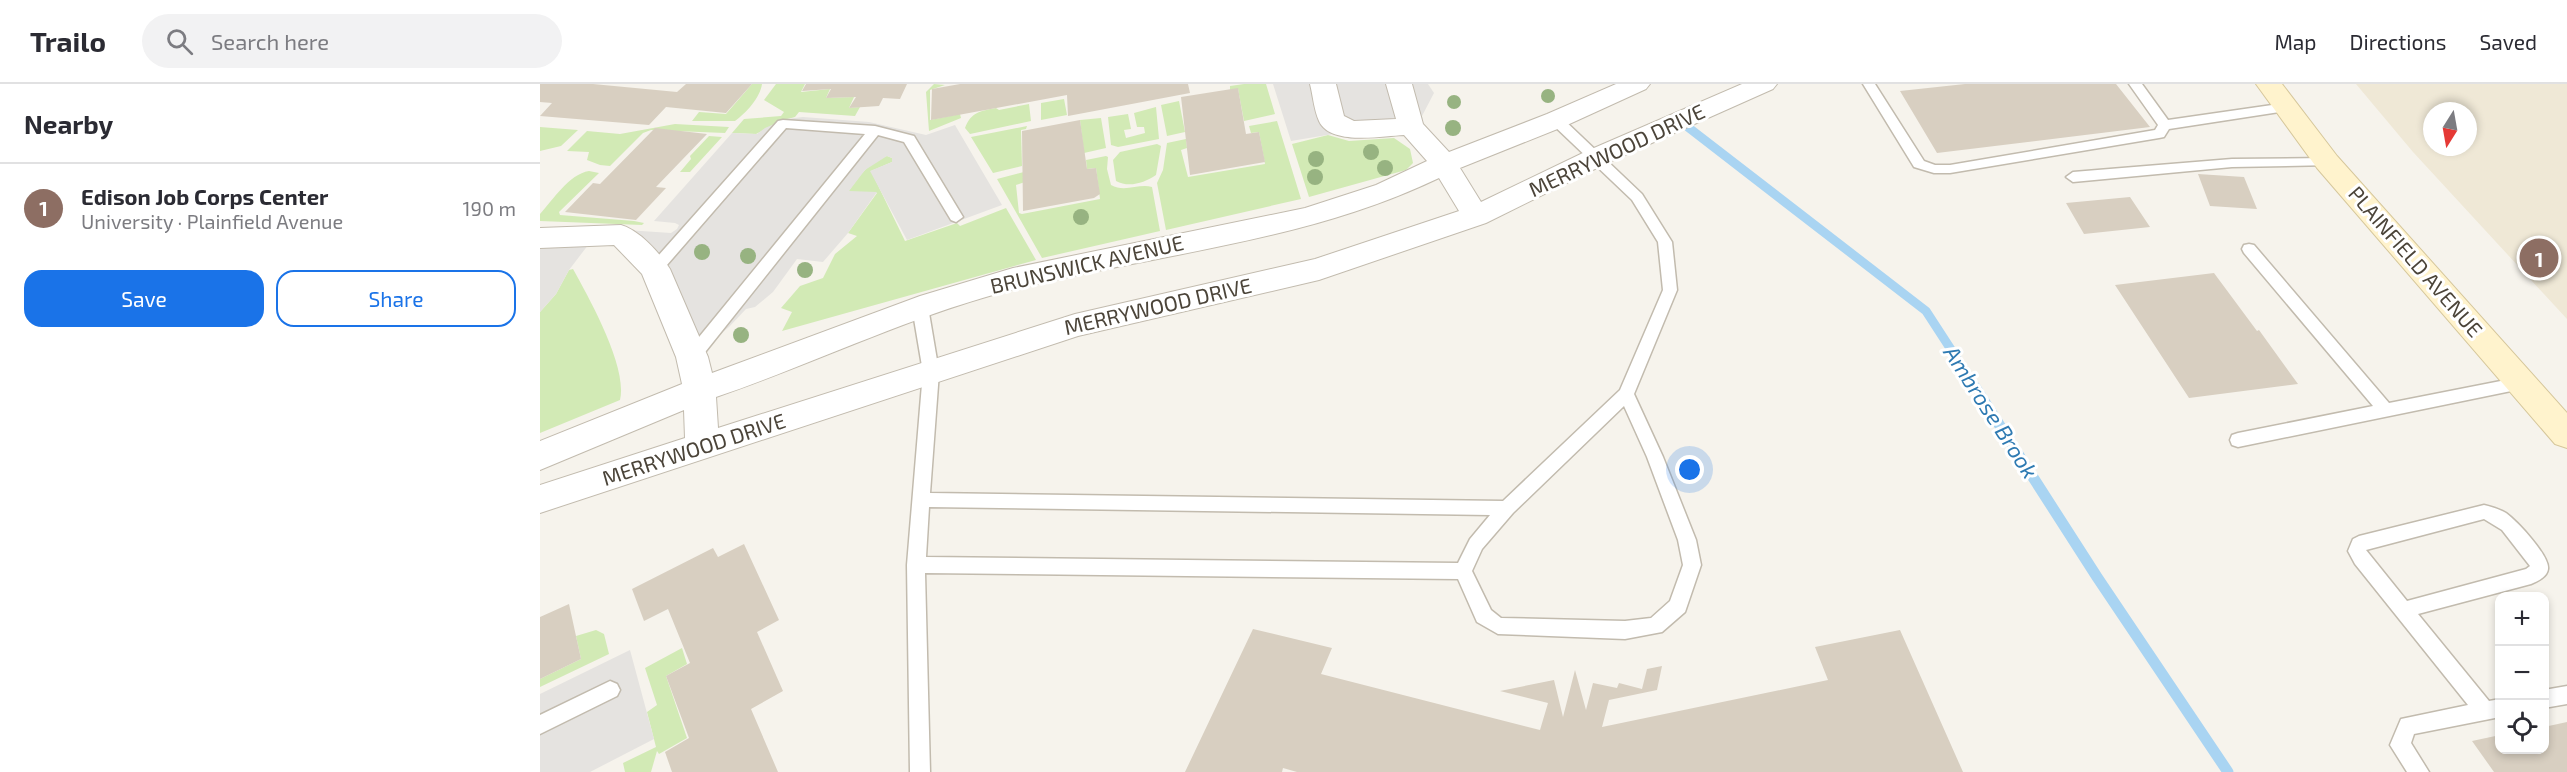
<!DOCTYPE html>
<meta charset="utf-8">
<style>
body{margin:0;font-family:"Exo 2",sans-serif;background:#f2f2f3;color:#2b2b33}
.controls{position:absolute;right:18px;bottom:18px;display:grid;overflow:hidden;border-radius:12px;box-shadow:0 3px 9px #0003}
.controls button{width:54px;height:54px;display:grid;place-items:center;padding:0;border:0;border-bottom:2px solid #e1e1e2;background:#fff;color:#2b2b33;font:30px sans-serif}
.compass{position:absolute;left:1883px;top:18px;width:54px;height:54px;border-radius:50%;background:#fff;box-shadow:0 3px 9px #0003;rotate:191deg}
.you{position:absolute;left:1150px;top:386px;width:21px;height:21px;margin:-15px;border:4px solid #fff;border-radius:50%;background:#1a73e8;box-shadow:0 0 0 9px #1a73e833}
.badge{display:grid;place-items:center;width:39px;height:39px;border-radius:50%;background:#1a73e8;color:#fff;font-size:20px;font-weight:700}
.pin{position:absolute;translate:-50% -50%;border:3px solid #fff;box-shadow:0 2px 6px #0006}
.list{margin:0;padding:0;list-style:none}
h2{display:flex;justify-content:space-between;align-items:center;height:78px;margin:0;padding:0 24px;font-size:26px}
h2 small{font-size:20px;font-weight:400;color:#7c7c81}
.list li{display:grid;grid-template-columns:39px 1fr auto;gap:18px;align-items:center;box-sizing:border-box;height:90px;padding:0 24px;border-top:2px solid #e1e1e2}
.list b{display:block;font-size:22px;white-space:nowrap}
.list p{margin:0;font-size:20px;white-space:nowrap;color:#7c7c81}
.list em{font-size:20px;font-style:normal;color:#7c7c81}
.actions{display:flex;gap:12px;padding:18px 24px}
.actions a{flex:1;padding:14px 0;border:2px solid #1a73e8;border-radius:18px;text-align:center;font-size:21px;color:#1a73e8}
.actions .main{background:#1a73e8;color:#fff}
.icon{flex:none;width:33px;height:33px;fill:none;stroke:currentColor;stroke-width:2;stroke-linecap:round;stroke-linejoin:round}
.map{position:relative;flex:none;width:2027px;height:688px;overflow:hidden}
header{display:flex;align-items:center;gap:36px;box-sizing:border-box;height:84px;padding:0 30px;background:#fff;border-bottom:2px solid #e1e1e2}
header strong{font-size:28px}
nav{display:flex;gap:33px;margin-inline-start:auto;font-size:21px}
.search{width:420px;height:54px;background:#f2f2f3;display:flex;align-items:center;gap:15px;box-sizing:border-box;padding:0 21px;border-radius:33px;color:#7c7c81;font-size:22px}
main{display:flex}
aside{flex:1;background:#fff}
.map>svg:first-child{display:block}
.education{fill:#efe8d6;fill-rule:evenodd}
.green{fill:#d2eab5}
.parking{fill:#e5e3e0}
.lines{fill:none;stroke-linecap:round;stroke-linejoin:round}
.stream-far1{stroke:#a9d4f2;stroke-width:9}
.stream{stroke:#a9d4f2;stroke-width:11}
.building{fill:#d8cfc1}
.service-casing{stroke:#c2bbae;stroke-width:3}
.minor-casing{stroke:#c2bbae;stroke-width:2}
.secondary-casing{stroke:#d6c79b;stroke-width:2}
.service{fill:#fff;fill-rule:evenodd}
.minor{fill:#fff;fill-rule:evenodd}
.secondary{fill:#fff3cd;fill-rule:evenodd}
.tree{fill:#97b381}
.labels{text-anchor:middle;stroke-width:6;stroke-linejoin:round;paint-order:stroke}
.street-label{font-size:21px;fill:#4b4439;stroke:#fff}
.water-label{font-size:22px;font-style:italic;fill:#2e7ab2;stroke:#fff}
</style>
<header>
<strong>Trailo</strong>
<div class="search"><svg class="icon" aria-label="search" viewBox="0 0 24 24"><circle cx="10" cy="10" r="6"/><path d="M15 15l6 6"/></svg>Search here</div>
<nav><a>Map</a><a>Directions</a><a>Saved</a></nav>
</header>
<main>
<aside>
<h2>Nearby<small></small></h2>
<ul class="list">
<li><span class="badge" style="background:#8d6e63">1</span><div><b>Edison Job Corps Center</b><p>University · Plainfield Avenue</p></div><em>190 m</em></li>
</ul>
<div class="actions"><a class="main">Save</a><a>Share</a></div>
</aside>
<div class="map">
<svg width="2027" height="688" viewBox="0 0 2027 688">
<rect width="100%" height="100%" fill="#f6f3ec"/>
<path class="education" d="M1816 0H2027V235L1873 68ZM1892 27H1928V63H1892Z"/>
<path class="green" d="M212 0H222C220 14 206 29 195 37H152L159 28 186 30Z
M236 0H265L261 8 290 5 286 14 314 13 309 24 320 23 315 32 259 28 255 33 244 36 216 50 192 49 204 35 241 32 244 28 224 16Z
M394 0 405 1 390 6V36L420 30 421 34 389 47 386 8Z
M704 0H726L735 30 704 37 698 5 690 6V2Z
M524 15 527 31 501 36V19Z
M639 17 645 48 627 52 621 21Z
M489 20 491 37 430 50 425 44C431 28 440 27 456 24L459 26Z
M616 23 619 55 578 63 571 61 568 33 588 30 591 45 584 46 586 54 605 49 604 43H597L594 29Z
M561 34 566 64 544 69 540 36Z
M737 37 761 115 626 146 617 99 623 86 627 59 646 55 647 64 641 66 648 93 725 80 719 48 711 49 709 42Z
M135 40 189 43 185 49 111 46 103 49 70 82 60 81 47 76 49 68 27 67 47 47 80 50Z
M487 42 486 45 481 46 482 82 453 89 431 53Z
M0 43 38 46 21 62 0 67Z
M788 51 809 57 854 54 870 65 873 79 866 86 769 113 752 60Z
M169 52 182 53 150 88H140L151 75 150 72Z
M617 60 621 62 616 91C604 99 589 104 576 97L573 76 580 68Z
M347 72 352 74V78L331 87 365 157 417 139 420 142 466 124 496 176 242 247 252 228 241 224 260 202 283 194 295 170 317 152 308 149 337 109 308 108C319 93 329 77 347 72Z
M566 72 568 73 567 85 571 101C585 109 599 99 612 103L620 147 502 174 457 95 484 88 485 98 476 101 479 129 482 130 560 115 556 84 547 85 546 76Z
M49 87 59 89 19 128 20 131 94 137 104 139 102 141 0 137V130C13 116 29 90 49 87Z
M33 185C49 214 88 283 80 316L0 349V228L16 210 29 186Z
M56 546 64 550 69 570 0 603V595L41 575 36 552Z
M142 564 147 580 126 592 147 654 119 670 117 667 111 688H85L83 679 116 663 107 628 117 621 105 584Z"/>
<path class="parking" d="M733 0H888L894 9 882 32 885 47 811 55 793 50 751 57Z
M263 33 329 38 386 51 415 41 462 121 367 156 330 87 352 78V74L347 72 325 86 309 107 337 108 308 149 283 178 257 175 233 208 215 223 206 225 189 243 152 273 86 146 131 149 137 145 139 141 135 139 114 137 192 49 217 50 225 44 246 35Z
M55 152 29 186 16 210 0 228V154Z
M90 566 114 655 50 688H0V610Z"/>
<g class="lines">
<path class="stream-far1" d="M1140 37 1386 227 1436 304"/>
<path class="stream" d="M1435 303 1557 493 1688 688"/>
</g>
<path class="building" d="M0 0H53L137 8 146 0H212L186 29 126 23 109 41 0 32 12 19 0 18Z
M266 0H367L360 15 343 14 339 22 309 24 316 13 286 14 291 5 262 7Z
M420 0H648L650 9 528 32 527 11 391 36 392 5Z
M1425 0H1576L1610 43 1397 69 1360 7Z
M698 4 706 50 719 48 725 78 650 91 641 13Z
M540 36 547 85 556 84 560 110 554 114 483 127 482 47Z
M115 44 167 50 116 103 126 104 96 136 25 128 53 99 60 100Z
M1658 90 1704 93 1717 125 1670 122Z
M1590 113 1610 143 1544 150 1526 119Z
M1674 189 1717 247 1719 246 1758 300 1649 314 1575 201Z
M204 460 239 536 217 548 243 607 211 625 238 688H132L125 668 149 654 126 592 150 579 128 525 104 537 92 505 173 464 178 473Z
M29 520 41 575 0 595V533Z
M713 545 792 564 781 590 1000 646 1008 619 960 607 1014 596 1023 633 1035 586 1046 626 1053 599 1077 604 1079 599 1102 605 1107 585 1122 582 1117 606 1069 616 1062 643 1288 596 1275 563 1360 546 1423 688H757L743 684 742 688H645Z
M2027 638V688H1954L1932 657 1960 651V666H2004V643Z"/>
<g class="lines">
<defs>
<path id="service" d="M1323 0H1335L1384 77 1395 81H1410L1615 46 1618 41 1589 0H1602L1628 36 1746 19 1752 23 1746 27 1629 45 1624 53 1619 54 1410 89H1394L1374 83Z
M1016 32 1021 33 1102 110 1132 158 1137 206 1094 310 1123 373 1156 456 1161 481 1145 528 1122 548 1085 555 958 550 937 538 918 495 385 489 390 688H370L367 481 383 288 372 223 375 219H385L388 223 399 288 390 409 963 417 1080 306 1123 206 1118 158 1092 116 1011 39 1009 36ZM1084 322 1107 373 1138 456 1143 481 1130 517 1111 534 1085 537 961 534 951 526 932 487 942 465 973 429ZM389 423 950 431 930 455 918 479 386 473Z
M243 36 335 42 374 52 423 133 416 138 411 136 364 58 338 51 158 277H146L144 273 146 269 325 50 246 44 120 189H110L108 185 110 181 238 37Z
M1787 74 1792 75 1794 78 1792 81 1692 83 1533 98 1526 93 1533 88 1692 75Z
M1709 160 1714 161 1849 319 1981 293 1987 295 1989 299 1987 303 1981 305 1698 363 1692 361 1690 356 1692 351 1698 349 1833 322 1704 169 1702 165 1704 161Z
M1944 421C1952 423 1959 425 1966 429 1977 437 2010 472 2008 485 2007 493 1998 497 1991 500L1878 530 1949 617 1960 615V633L1874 650 1871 659 1889 688H1867L1850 661 1861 635 1928 621 1815 480 1808 467 1813 455 1819 452ZM1944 435 1962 446 1990 482 1986 485 1867 517 1826 466Z
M70 597 77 600 80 606 77 612 0 650V631Z
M2027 602V620L2004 624V606Z"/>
<path id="minor" d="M770 0H796L804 32 814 37 856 35 846 0H872L883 40 909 68 1007 30 1076 0H1110L1106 5 1025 42 920 84 941 118 1047 67 1202 0H1237L1233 5 1067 79 946 139 779 196 538 252 0 429V401L145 354 144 326 0 386V357L142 300 136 273 102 190 74 161 0 164V144L81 141C99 146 120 169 130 185L168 273 172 289 380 212 473 184 765 124 836 101 887 77 864 51C843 52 790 62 779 37 774 26 773 12 770 0ZM899 94 919 127 775 175 535 230 178 344 176 313C276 279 372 231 475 205 616 170 766 158 899 94Z"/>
<path id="secondary" d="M1716 0H1742L1797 72 2027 329V364L2015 360 1777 84Z"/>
</defs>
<use href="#service" class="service-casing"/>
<use href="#minor" class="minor-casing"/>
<use href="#secondary" class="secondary-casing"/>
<use href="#service" class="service"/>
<use href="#minor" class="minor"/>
<use href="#secondary" class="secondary"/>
</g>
<g class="tree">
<circle cx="1008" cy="12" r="7"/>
<circle cx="914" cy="18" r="7"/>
<circle cx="913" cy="44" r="8"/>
<circle cx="831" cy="68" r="8"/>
<circle cx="776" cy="75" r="8"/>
<circle cx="845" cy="84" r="8"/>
<circle cx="775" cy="93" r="8"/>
<circle cx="541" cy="133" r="8"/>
<circle cx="162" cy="168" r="8"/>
<circle cx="208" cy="172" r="8"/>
<circle cx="265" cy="186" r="8"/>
<circle cx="201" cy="251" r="8"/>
</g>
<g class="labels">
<g class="street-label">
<text transform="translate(1077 67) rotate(-25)" y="7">MERRYWOOD DRIVE</text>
<text transform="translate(1875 178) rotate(49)" y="7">PLAINFIELD AVENUE</text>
<text transform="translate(547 181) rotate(-13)" y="7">BRUNSWICK AVENUE</text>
<text transform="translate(618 223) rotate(-13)" y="7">MERRYWOOD DRIVE</text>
<text transform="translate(154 366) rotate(-18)" y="7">MERRYWOOD DRIVE</text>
</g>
<g class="water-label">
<text transform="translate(1451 328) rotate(57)" y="8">Ambrose Brook</text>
</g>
</g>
</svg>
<div class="controls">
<button>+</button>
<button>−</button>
<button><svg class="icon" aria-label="locate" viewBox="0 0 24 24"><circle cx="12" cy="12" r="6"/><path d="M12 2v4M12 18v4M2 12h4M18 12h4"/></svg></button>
</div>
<svg class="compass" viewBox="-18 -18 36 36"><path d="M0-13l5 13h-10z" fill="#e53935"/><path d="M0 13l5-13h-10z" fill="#7c7c81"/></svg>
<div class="you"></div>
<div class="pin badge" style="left:1999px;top:174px;background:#8d6e63">1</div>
</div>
</main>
